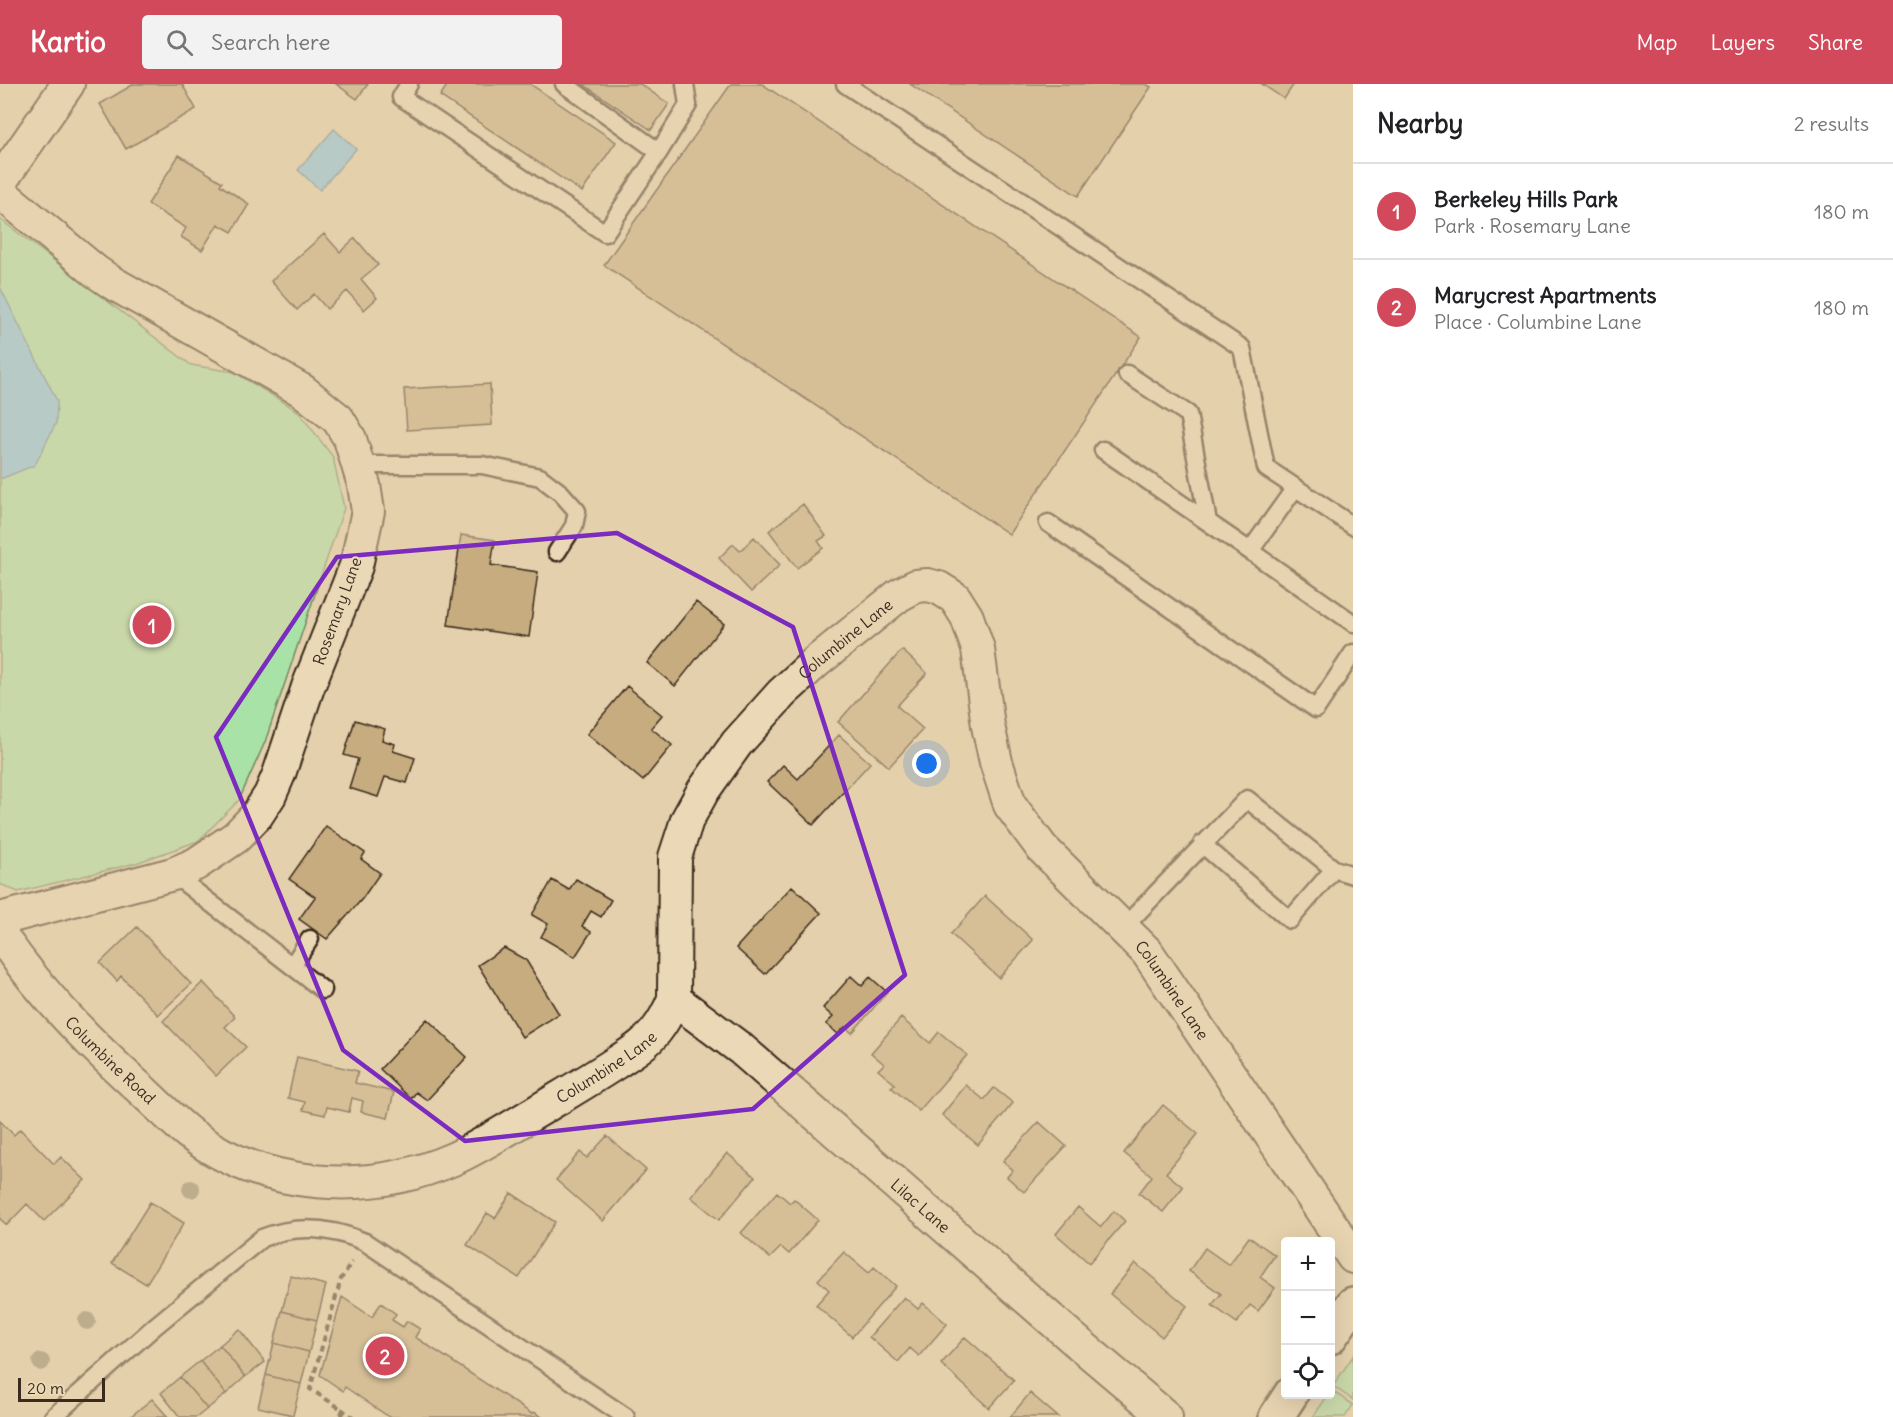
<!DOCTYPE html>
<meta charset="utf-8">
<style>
body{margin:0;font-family:Delius,sans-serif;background:#f2f2f2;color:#202124}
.controls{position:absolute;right:18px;bottom:18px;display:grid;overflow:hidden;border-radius:6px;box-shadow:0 6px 24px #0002}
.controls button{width:54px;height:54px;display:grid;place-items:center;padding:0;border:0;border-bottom:2px solid #e0e0e0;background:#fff;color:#202124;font:30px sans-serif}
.scale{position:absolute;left:18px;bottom:15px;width:87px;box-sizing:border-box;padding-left:6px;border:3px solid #3b2a1e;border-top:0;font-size:16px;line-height:21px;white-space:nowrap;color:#3b2a1e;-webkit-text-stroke:4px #ead8b6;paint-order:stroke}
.you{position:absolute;left:927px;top:680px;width:21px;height:21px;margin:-15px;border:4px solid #fff;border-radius:50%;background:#1a73e8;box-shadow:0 0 0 9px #1a73e833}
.badge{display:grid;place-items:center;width:39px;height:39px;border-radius:50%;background:#d1495b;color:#fff;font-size:20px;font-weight:700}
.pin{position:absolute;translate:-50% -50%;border:3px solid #fff;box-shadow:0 2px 6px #0006}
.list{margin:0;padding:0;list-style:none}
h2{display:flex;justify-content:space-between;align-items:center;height:78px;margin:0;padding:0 24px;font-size:26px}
h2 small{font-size:20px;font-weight:400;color:#757577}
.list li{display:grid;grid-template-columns:39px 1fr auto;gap:18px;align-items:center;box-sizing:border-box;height:96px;padding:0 24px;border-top:2px solid #e0e0e0}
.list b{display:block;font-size:22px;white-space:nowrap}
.list p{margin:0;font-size:20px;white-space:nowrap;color:#757577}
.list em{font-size:20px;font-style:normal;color:#757577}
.icon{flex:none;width:33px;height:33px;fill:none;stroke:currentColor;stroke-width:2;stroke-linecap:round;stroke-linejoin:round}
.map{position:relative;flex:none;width:1353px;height:1333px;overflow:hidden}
header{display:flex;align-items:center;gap:36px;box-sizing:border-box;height:84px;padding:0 30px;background:#d1495b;color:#fff}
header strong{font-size:28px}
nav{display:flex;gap:33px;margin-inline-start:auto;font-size:21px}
.search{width:420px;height:54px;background:#f2f2f2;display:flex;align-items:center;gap:15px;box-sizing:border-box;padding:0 21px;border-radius:6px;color:#757577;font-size:22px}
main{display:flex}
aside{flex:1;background:#fff}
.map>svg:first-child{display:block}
.green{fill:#a9e2a7;stroke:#728662;stroke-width:1.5}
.water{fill:#84c3e5;stroke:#678695;stroke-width:1.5}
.building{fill:#c6ac7e;stroke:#3b2a1e;stroke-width:1.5}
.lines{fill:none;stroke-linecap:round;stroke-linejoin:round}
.lane-casing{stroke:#3b2a1e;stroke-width:21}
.street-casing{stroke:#3b2a1e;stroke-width:36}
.secondary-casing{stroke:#3b2a1e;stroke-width:38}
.path{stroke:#3b2a1e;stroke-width:4;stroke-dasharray:6 4.5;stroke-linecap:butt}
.lane{stroke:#ead8b6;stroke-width:16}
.street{stroke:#ead8b6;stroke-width:32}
.secondary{stroke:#ead8b6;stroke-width:33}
.tree{fill:#908469}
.marked{fill:none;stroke:#7b2cbf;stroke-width:4.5;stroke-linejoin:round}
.labels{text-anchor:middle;stroke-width:4.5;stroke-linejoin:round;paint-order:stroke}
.street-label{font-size:16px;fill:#3b2a1e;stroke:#ead8b6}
</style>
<header>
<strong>Kartio</strong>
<div class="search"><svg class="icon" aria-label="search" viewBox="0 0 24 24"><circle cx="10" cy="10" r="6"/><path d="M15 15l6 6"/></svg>Search here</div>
<nav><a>Map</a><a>Layers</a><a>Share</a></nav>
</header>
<main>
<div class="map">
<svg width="1353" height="1333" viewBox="0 0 1353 1333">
<rect width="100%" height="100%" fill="#e4d0ac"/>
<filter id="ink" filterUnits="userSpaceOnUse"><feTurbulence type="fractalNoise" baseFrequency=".0167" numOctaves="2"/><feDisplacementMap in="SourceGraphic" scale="12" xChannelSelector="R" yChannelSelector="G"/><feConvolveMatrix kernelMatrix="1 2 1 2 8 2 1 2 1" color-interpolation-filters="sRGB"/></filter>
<g filter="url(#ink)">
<path class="green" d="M0 135 191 281 234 288 298 327 333 373 344 424 265 658 239 716 198 757 136 779 18 808 0 800Z
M1353 1272V1316L1333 1302Z
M1331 1306 1353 1321 1345 1333H1313L1328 1311 1330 1310Z"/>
<path class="water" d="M334 45 356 65 320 106 298 86Z
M0 203 57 317 56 339 35 381 3 394H0Z"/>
<path class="building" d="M134 0H182L196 25 126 65 100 20Z
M336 0H368L357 15Z
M448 0H530L616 58 582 108 440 12Z
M583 0H640L669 20 651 46Z
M731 0H762L1141 253 1009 450 604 181Z
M910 0H1146L1151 3 1078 112Z
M1262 0H1294L1284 15Z
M179 71 222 98 220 101 249 120 232 148 218 140 202 166 181 153 186 144 148 120Z
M324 150 340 168 355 154 378 181 361 195 377 214 364 226 347 207 327 225 314 210 297 226 271 197Z
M490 300 492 341 407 346 404 305Z
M803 420 826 452 818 457 823 464 797 484 769 447Z
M461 451 495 456 491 481 538 488 529 553 448 541Z
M754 453 780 481 751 508 719 474 733 460 740 467Z
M696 518 724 540 675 602 647 579Z
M902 566 927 589 897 622 923 645 889 683 838 638Z
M627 602 662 631 651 644 672 661 643 697 587 650Z
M355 636 385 645 382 656 395 660 393 667 415 674 407 699 385 693 378 713 349 704 358 675 344 671Z
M839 651 870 679 813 741 767 698 783 681 798 695Z
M326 742 365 769 361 775 380 789 362 815 327 855 299 835 315 813 289 795Z
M576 795 611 816 601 833 591 827 582 842 591 848 575 873 541 853 548 840 532 831 552 796 569 806Z
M792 802 821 829 765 890 736 864Z
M985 812 1033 856 999 894 951 850Z
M137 843 191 900 158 931 121 892 117 897 100 879Z
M504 864 526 876 559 930 522 953 478 881Z
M851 892 862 902 870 893 887 908 852 949 845 943 838 950 826 940 833 933 823 924Z
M203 898 235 933 225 943 246 963 216 992 163 937Z
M901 934 930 959 939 948 967 971 919 1027 891 1003 895 1000 878 986 884 980 871 969Z
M427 935 467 973 427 1016 416 1008 411 1015 380 985Z
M297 973 358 987 355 999 394 1008 388 1034 361 1028 363 1017 352 1014 349 1028 327 1023 325 1031 303 1026 305 1018 288 1014Z
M966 1001 984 1016 994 1004 1013 1019 978 1061 942 1031Z
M1163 1021 1198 1050 1166 1089 1183 1103 1163 1128 1139 1109 1152 1092 1124 1069Z
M0 1037 14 1051 20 1045 54 1080 61 1073 85 1096 44 1137 27 1120 7 1141 0 1135Z
M1039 1038 1066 1062 1024 1108 1007 1093 1013 1086 1003 1077Z
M607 1052 646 1086 603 1137 556 1096 580 1068 587 1074Z
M727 1069 755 1093 719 1136 691 1113Z
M777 1108 790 1119 794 1115 818 1136 789 1170 781 1163 770 1174 741 1149Z
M511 1109 555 1138 519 1194 467 1161 487 1129 495 1134Z
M150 1118 184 1139 146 1200 112 1179Z
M1078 1123 1101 1143 1114 1127 1125 1137 1089 1179 1056 1150Z
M1249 1153 1275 1171 1260 1193 1275 1204 1258 1227 1250 1221 1237 1239 1212 1221 1221 1210 1189 1187 1205 1164 1229 1181Z
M844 1168 869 1189 874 1183 896 1202 852 1253 816 1221 829 1206 818 1196Z
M1135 1179 1187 1222 1162 1253 1110 1210Z
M291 1192 326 1201 317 1236 282 1227Z
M342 1213 372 1233 381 1219 396 1230 392 1236 403 1243 407 1237 420 1245 415 1253 532 1330 534 1328 542 1333H389L345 1303 343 1307 320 1291Z
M904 1213 918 1225 923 1219 947 1240 919 1272 910 1264 898 1278 869 1253Z
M282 1227 317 1236 309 1268 274 1259Z
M239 1245 265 1278 245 1293 220 1261Z
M965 1253 1014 1296 989 1324 941 1280Z
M274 1259 309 1268 301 1300 266 1291Z
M220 1261 245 1293 226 1310 200 1277Z
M200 1277 226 1310 207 1325 180 1293Z
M266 1291 301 1300 293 1331 258 1323Z
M180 1293 207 1325 197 1333H180L161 1309Z
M1030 1309 1058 1333H1010Z
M152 1315 168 1333H130Z"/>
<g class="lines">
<defs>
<path id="lane" d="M409 0 401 13 605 149 659 68 564 0
M845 0 1242 264 1266 384 1353 442
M659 68 688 21 685 0
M1127 290 1188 330 1208 438
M1103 366 1250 467 1295 404
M358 381H482L540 393 561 409 577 427 574 442 557 468
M1048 439 1316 625 1353 569
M1250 467 1353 539
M1202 760 1290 836 1334 785
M173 790 323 906
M1123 844 1247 715 1334 785 1353 791
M292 882 310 855
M53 1333 154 1243 262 1154C297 1140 330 1143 365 1158L626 1333"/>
<g id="street">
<path d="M0 98 68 0"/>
<path d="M0 108 95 187 111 198 303 307 338 335 350 355 364 401 368 427 356 482 308 603 279 690 270 711 257 731 236 753 196 780 173 790 0 835"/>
<path id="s1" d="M0 850C38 906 86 956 136 1001 154 1017 171 1035 190 1050 265 1106 368 1112 453 1075 482 1062 509 1044 536 1028 562 1012 588 997 614 980 629 970 645 961 656 947 664 937 669 927 674 915L675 773 687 736 703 707 737 659 782 609 816 578 899 511 916 502 928 501 939 504 955 514 967 533 978 565 988 642 996 678 1010 721 1042 764 1147 868 1353 1173"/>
<path id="s2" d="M674 915 741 965 1076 1257 1166 1333"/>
</g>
<path id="secondary" d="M1330 1253 1353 1220
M1276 1333 1291 1310"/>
</defs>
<use href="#lane" class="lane-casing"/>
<use href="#street" class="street-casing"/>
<use href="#secondary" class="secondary-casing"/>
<path class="path" d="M341 1325 353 1333
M343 1333 340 1324 310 1305 341 1195 352 1178"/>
<use href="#lane" class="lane"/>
<use href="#street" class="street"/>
<use href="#secondary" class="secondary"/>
</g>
<g class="tree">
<circle cx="191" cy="1105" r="9"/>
<circle cx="87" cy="1237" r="9"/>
<circle cx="41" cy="1278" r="9"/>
</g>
</g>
<path d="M0 0H1353V1333H0ZM617 449 793 543 905 891 753 1025 465 1057 343 966 216 653 337 473Z" fill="#e4d0ac" fill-opacity=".55" fill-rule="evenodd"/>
<path class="marked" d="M617 449 793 543 905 891 753 1025 465 1057 343 966 216 653 337 473Z"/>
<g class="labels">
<g class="street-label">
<text transform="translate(337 527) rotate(-70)" y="6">Rosemary Lane</text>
<text dy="6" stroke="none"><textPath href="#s1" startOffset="1254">Columbine Lane</textPath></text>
<text dy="6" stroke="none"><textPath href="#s1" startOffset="1848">Columbine Lane</textPath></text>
<text dy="6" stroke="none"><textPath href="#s1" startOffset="168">Columbine Road</textPath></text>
<text dy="6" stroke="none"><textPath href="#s1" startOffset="732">Columbine Lane</textPath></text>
<text dy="6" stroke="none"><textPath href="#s2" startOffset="322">Lilac Lane</textPath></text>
</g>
</g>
</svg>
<div class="controls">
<button>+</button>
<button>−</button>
<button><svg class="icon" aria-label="locate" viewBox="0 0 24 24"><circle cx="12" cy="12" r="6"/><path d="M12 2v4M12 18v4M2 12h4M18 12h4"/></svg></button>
</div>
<div class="scale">20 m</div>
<div class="you"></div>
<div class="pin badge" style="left:152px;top:541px">1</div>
<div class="pin badge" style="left:385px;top:1272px">2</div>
</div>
<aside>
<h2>Nearby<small>2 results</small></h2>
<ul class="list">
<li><span class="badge">1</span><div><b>Berkeley Hills Park</b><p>Park · Rosemary Lane</p></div><em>180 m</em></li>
<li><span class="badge">2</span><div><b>Marycrest Apartments</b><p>Place · Columbine Lane</p></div><em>180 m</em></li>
</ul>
</aside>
</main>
